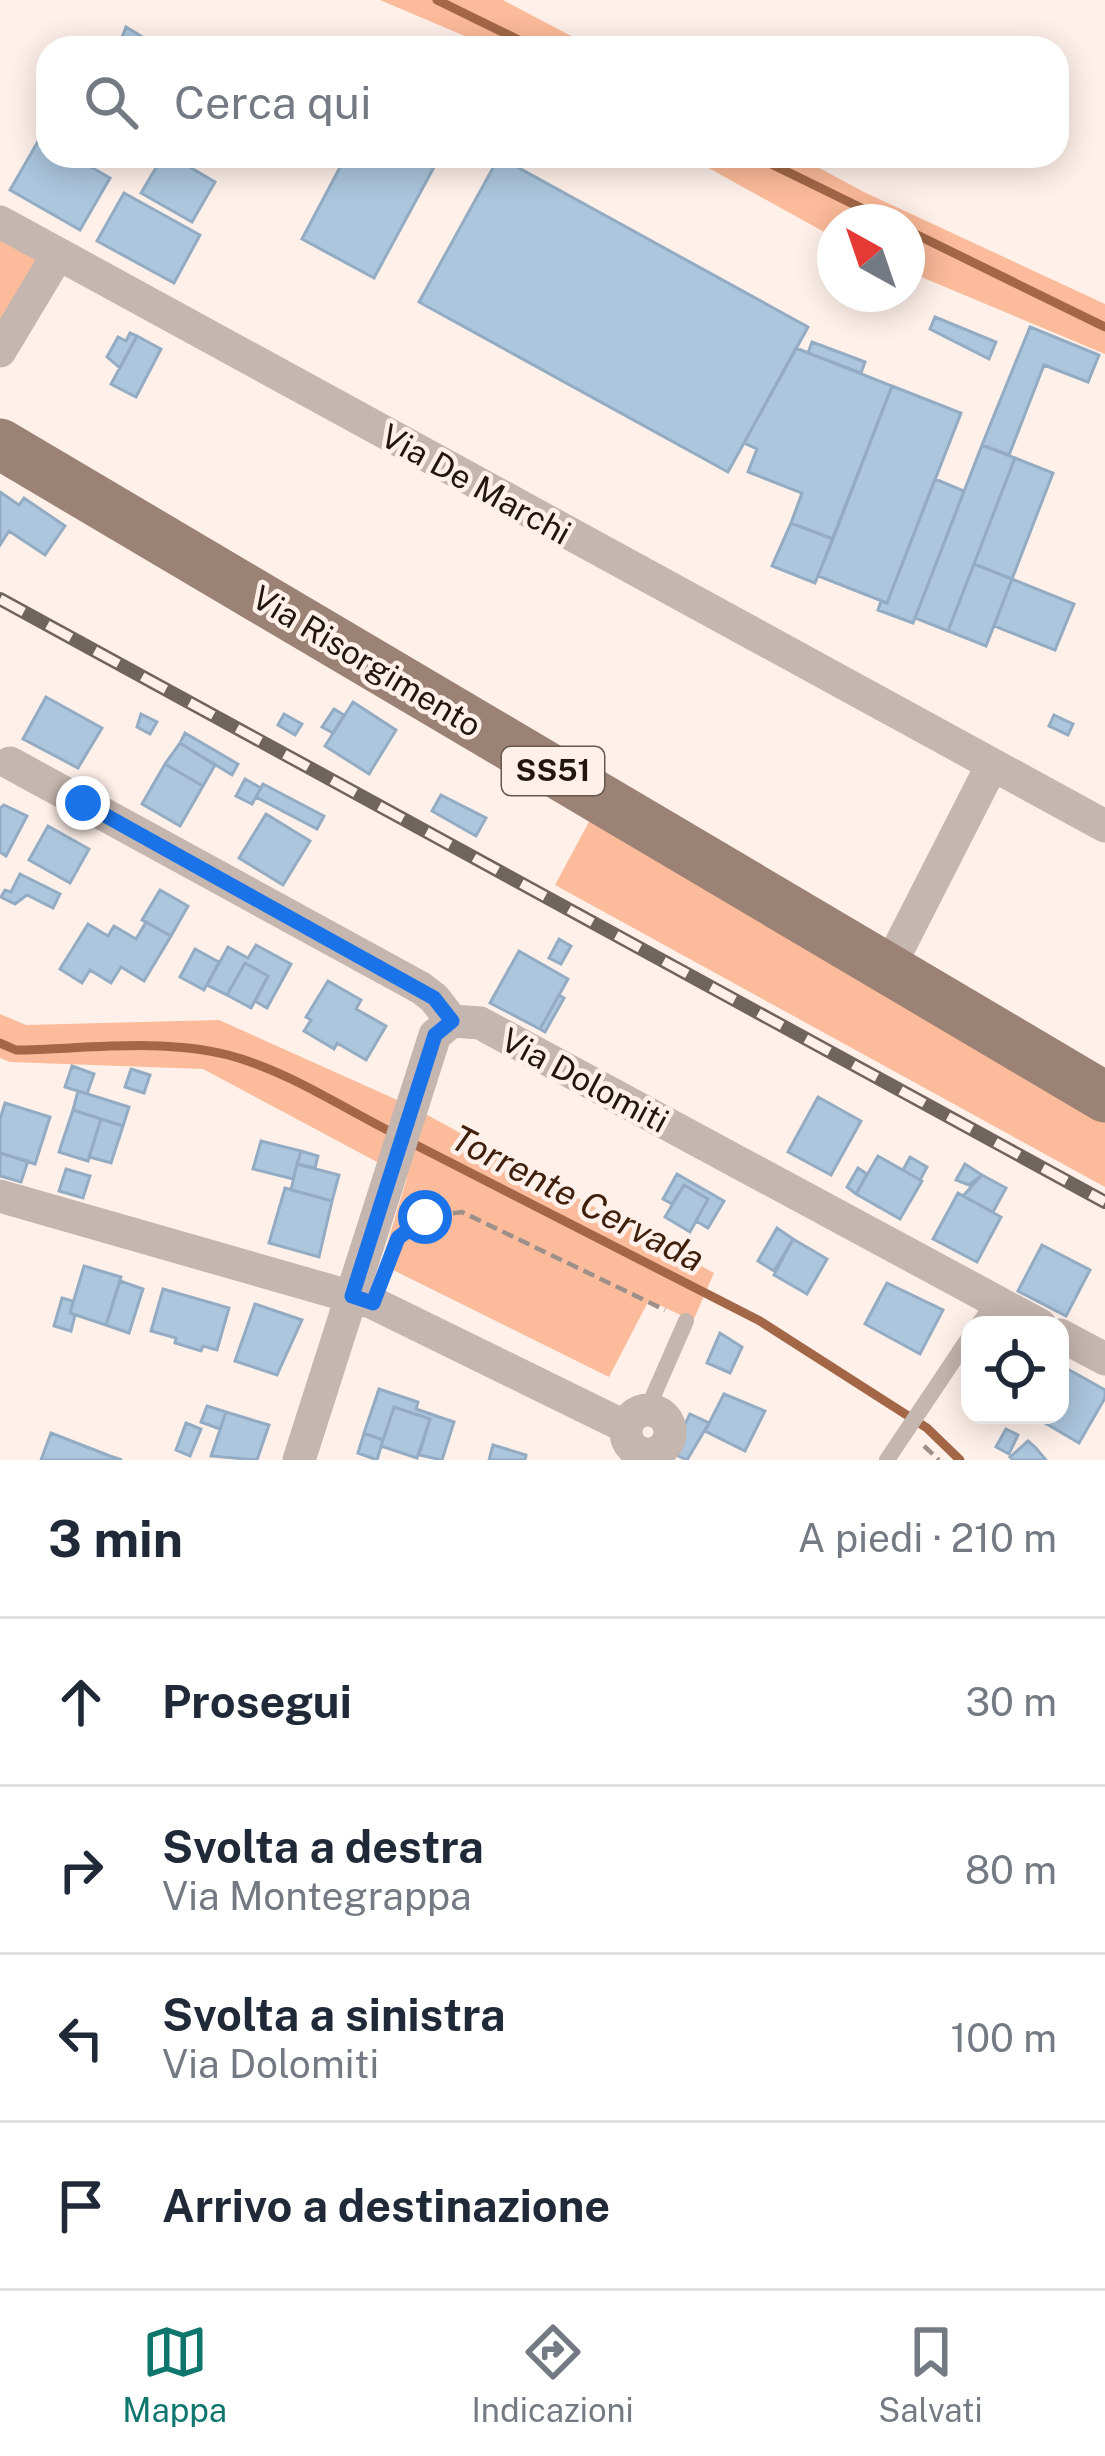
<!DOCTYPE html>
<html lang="it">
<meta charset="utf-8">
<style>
body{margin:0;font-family:"Public Sans",sans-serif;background:#f6f6f7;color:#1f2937}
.controls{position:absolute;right:36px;bottom:36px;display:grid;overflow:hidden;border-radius:24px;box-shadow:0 6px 30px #0003}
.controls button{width:108px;height:108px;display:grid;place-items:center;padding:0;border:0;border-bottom:3px solid #e0e1e3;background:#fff;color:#1f2937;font:60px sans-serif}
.compass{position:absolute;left:817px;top:204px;width:108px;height:108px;border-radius:50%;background:#fff;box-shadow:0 6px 30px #0003;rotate:320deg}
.stop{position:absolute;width:36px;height:36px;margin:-27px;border:9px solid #1a73e8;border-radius:50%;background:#fff}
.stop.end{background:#1a73e8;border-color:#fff;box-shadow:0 3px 12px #0008}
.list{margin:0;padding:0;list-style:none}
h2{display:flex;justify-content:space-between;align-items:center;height:156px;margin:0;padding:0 48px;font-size:51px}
h2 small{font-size:39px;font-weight:400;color:#747a83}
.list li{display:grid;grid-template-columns:78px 1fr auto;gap:36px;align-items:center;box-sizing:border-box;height:168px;padding:0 48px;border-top:3px solid #e0e1e3}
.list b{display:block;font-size:45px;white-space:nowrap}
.list p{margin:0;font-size:39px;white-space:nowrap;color:#747a83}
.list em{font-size:39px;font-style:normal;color:#747a83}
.icon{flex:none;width:66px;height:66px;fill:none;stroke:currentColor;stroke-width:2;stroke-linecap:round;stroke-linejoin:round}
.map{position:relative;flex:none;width:1105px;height:1460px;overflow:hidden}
.search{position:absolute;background:#fff;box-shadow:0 6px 30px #0003;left:36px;right:36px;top:36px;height:132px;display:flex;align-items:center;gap:30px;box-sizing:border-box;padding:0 42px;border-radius:36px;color:#747a83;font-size:45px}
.sheet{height:828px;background:#fff}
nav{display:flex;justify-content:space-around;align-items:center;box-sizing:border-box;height:168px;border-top:3px solid #e0e1e3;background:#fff;font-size:33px;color:#747a83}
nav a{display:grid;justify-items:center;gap:6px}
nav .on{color:#0f766e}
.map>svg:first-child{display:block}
.green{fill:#fcbb9a}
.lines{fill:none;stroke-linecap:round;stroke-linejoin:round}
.stream{stroke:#a36747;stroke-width:9}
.building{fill:#abc6dd;stroke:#93acc3;stroke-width:3}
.path{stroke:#9d908a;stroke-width:4.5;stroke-dasharray:12 6;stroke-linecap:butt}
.service{stroke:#c5b6af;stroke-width:16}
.minor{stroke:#c5b6af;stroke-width:33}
.primary{stroke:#9c8275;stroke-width:51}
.rail-casing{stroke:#70645e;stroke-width:14}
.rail{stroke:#fff1ea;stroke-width:9;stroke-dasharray:27;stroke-linecap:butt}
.route{stroke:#1a73e8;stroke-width:15}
.labels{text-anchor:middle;stroke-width:9;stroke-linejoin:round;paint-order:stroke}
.shield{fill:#fff1ea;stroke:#645851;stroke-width:3}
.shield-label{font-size:30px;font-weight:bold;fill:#211610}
.street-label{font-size:33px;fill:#211610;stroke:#fff1ea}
.water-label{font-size:36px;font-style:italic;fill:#40200d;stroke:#fff1ea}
</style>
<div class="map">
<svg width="1105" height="1460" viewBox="0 0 1105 1460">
<rect width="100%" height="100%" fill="#fff1ea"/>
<path class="green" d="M380 0H503L594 48H493Z
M687 156H797L864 192 1105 304V354L907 271V222H835V238Z
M0 222 57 256 0 351Z
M591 818 1105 1122V1187L555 885Z
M0 1014 26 1025 219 1020 413 1107 714 1273 693 1321 649 1300 609 1377 381 1264 407 1178 203 1069 10 1062 0 1058Z"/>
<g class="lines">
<path class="stream" d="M437 0 535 48
M755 156 890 222
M907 230 1105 327
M0 1043 16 1050C84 1049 162 1038 228 1055 286 1070 341 1107 395 1134
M410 1142 760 1321 927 1428 960 1460"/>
</g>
<path class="building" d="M126 27 141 36 134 48H118Z
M40 138 48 142V156H72L110 178 80 230 10 190Z
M163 156H171L215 182 192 222 141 193Z
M346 156H440L374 278 302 239Z
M499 157 808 327 728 472 419 302Z
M124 193 200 235 174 283 97 241Z
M935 317 996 342 989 359 930 329Z
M1030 327 1099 355 1088 382 1044 365 1009 455 982 445Z
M130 333 137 336 120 368 107 357 118 337 126 341Z
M137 336 161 349 136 397 111 384Z
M812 342 865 362 861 373 808 353Z
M796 348 892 386 833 539 791 523 802 493 748 472 757 449 744 443Z
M892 386 961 413 887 603 818 576Z
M982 445 1015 458 948 631 915 618Z
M1015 458 1053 473 1012 579 974 564Z
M935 479 964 491 913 623 878 610 881 601 887 603Z
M0 492 19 505 24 498 65 526 45 555 9 531 0 545Z
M791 523 833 539 815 583 772 566Z
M974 564 1012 579 986 646 948 631Z
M1012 579 1074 604 1055 650 994 626Z
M46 697 102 728 78 768 23 739Z
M353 702 396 730 369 774 325 746Z
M334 709 344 715 333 733 322 727Z
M141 714 157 722 150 734 137 727Z
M284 714 302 724 295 735 278 725Z
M1054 715 1073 724 1068 735 1049 726Z
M185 733 238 764 232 775 180 743Z
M180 743 215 765 203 786 165 764Z
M165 764 203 786 180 826 142 804Z
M245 779 261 788 252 804 236 796Z
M263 784 324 816 317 829 256 797Z
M441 795 486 818 476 836 432 811Z
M4 805 27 816 6 856 0 852V808Z
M266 814 310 841 283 885 239 858Z
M48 826 89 849 70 883 29 860Z
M20 874 60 894 53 908 27 895 15 904 1 897 5 890 11 892Z
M160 890 188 906 171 936 142 920Z
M146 922 171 936 144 981 121 967 111 983 90 970 82 983 60 969 88 924 108 936 114 926 136 939Z
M559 939 571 946 561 964 549 958Z
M256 945 291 964 267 1008 255 1001 268 976 245 963 227 995 207 985 228 947 248 958Z
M195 949 219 962 204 990 180 977Z
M519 951 568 979 540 1029 490 1003Z
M245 963 268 976 251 1008 227 995Z
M328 981 361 1000 356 1009 386 1026 366 1060 337 1043 334 1049 304 1031 311 1020 306 1017Z
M559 995 564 998 545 1032 540 1029Z
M72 1066 94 1074 87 1094 65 1087Z
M131 1069 150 1075 144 1093 125 1087Z
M78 1091 129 1107 123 1126 73 1110Z
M818 1097 861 1121 831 1175 788 1152Z
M5 1103 50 1117 35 1164 0 1153V1119Z
M73 1110 101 1119 88 1161 59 1152Z
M101 1119 123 1126 111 1163 89 1157Z
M261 1141 301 1151 293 1179 253 1169Z
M301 1151 318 1156 315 1168 297 1164Z
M0 1153 28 1161 21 1182 0 1176Z
M878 1156 922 1181 900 1219 856 1194Z
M910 1157 927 1167 920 1180 903 1170Z
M297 1164 339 1175 332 1201 291 1190Z
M965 1164 982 1175 969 1185 956 1180Z
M858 1168 867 1174 856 1194 847 1187Z
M66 1169 90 1176 83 1198 59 1191Z
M677 1174 724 1201 708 1228 696 1221 708 1199 684 1185 672 1204 663 1199Z
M982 1175 1006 1188 993 1212 963 1196Z
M684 1185 708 1199 690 1232 665 1217Z
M285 1188 332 1201 319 1257 269 1243Z
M958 1193 1001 1217 977 1262 933 1239Z
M777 1228 793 1239 774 1271 758 1261Z
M793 1239 827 1259 807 1294 774 1275Z
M1042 1245 1090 1270 1066 1316 1018 1291Z
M84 1266 121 1277 106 1325 70 1313Z
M120 1281 143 1289 129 1333 106 1325Z
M887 1283 943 1310 920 1354 865 1324Z
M163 1289 229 1308 217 1350 203 1346 201 1351 175 1343 176 1338 151 1331Z
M62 1298 73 1301 70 1313 75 1315 71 1331 54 1326Z
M255 1304 302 1320 277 1375 235 1361Z
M720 1333 742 1347 730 1373 707 1363Z
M1064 1367 1105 1390V1398L1079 1443 1035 1417 1060 1415V1373Z
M379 1389 418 1402 416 1409 454 1422 442 1460 419 1455 430 1419 394 1407 383 1440 364 1433Z
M724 1394 765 1411 745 1451 705 1431Z
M207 1406 226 1412 220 1429 201 1422Z
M394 1407 430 1419 417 1458 381 1446Z
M226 1412 269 1425 257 1460 211 1456Z
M690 1414 709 1423 687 1460 670 1452 672 1440 676 1442Z
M186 1423 201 1429 190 1456 176 1450Z
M1006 1429 1018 1435 1009 1454 996 1447Z
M51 1433 110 1456 122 1460H41Z
M364 1433 383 1440 377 1460 358 1453Z
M1028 1441 1035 1447 1046 1460H1013L1010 1457Z
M493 1445 526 1455 525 1460H489Z"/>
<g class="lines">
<path class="path" d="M404 1232 425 1217 462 1212 665 1310
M924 1446 939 1460"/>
<path class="service" d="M978 1325 995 1301
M647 1410 686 1321
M887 1460 970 1336"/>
<path class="minor" d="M0 222 1105 826
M0 351 57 256
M10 763 421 988 434 998 452 1021 480 1023 1040 1325
M888 969 992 765
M0 1196 373 1303 626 1427
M1060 1335 1105 1359
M626 1432a22 22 0 1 1 44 0a22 22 0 1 1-44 0Z
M299 1460 435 1035 452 1021"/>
<path class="primary" d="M0 444 1105 1097"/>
<defs>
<path id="rail" d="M0 599 1105 1202"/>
</defs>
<use href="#rail" class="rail-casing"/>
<use href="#rail" class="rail"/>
</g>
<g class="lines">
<path class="route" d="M83 803 434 998 452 1021 435 1035 352 1296 373 1303 398 1238 425 1217"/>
</g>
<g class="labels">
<rect class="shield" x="502" y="747" width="102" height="48" rx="9"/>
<g class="shield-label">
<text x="553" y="781">SS51</text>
</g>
<g class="street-label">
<text transform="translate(476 484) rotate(29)" y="12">Via De Marchi</text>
<text transform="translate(367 661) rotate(31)" y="12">Via Risorgimento</text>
<text transform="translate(585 1080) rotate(28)" y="12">Via Dolomiti</text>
</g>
<g class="water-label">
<text transform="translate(578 1198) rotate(27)" y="13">Torrente Cervada</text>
</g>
</g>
</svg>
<div class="controls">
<button><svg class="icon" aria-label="locate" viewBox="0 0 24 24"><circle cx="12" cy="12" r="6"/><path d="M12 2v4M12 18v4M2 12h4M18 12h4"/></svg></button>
</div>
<svg class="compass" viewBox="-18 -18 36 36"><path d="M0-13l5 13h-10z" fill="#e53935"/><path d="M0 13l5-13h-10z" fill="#747a83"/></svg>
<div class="stop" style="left:425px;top:1217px"></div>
<div class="stop end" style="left:83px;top:803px"></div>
<div class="search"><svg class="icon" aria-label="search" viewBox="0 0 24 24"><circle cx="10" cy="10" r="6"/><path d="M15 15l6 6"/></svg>Cerca qui</div>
</div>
<section class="sheet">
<h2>3 min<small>A piedi · 210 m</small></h2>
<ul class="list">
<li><svg class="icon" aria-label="ahead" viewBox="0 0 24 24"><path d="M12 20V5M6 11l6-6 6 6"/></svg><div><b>Prosegui</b></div><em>30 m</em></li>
<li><svg class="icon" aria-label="right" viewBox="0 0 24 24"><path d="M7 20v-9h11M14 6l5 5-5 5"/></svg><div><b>Svolta a destra</b><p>Via Montegrappa</p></div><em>80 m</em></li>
<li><svg class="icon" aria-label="left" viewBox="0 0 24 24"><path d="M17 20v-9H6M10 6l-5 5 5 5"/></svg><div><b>Svolta a sinistra</b><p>Via Dolomiti</p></div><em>100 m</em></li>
<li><svg class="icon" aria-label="arrive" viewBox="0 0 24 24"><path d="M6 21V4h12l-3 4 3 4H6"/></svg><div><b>Arrivo a destinazione</b></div></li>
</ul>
</section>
<nav>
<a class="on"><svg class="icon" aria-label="map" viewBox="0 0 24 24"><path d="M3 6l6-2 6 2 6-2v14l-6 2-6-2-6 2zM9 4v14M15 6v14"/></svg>Mappa</a>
<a><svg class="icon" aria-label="directions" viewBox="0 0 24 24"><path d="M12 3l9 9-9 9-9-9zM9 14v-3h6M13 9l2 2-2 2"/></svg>Indicazioni</a>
<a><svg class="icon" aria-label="saved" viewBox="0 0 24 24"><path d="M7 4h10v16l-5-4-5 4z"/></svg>Salvati</a>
</nav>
